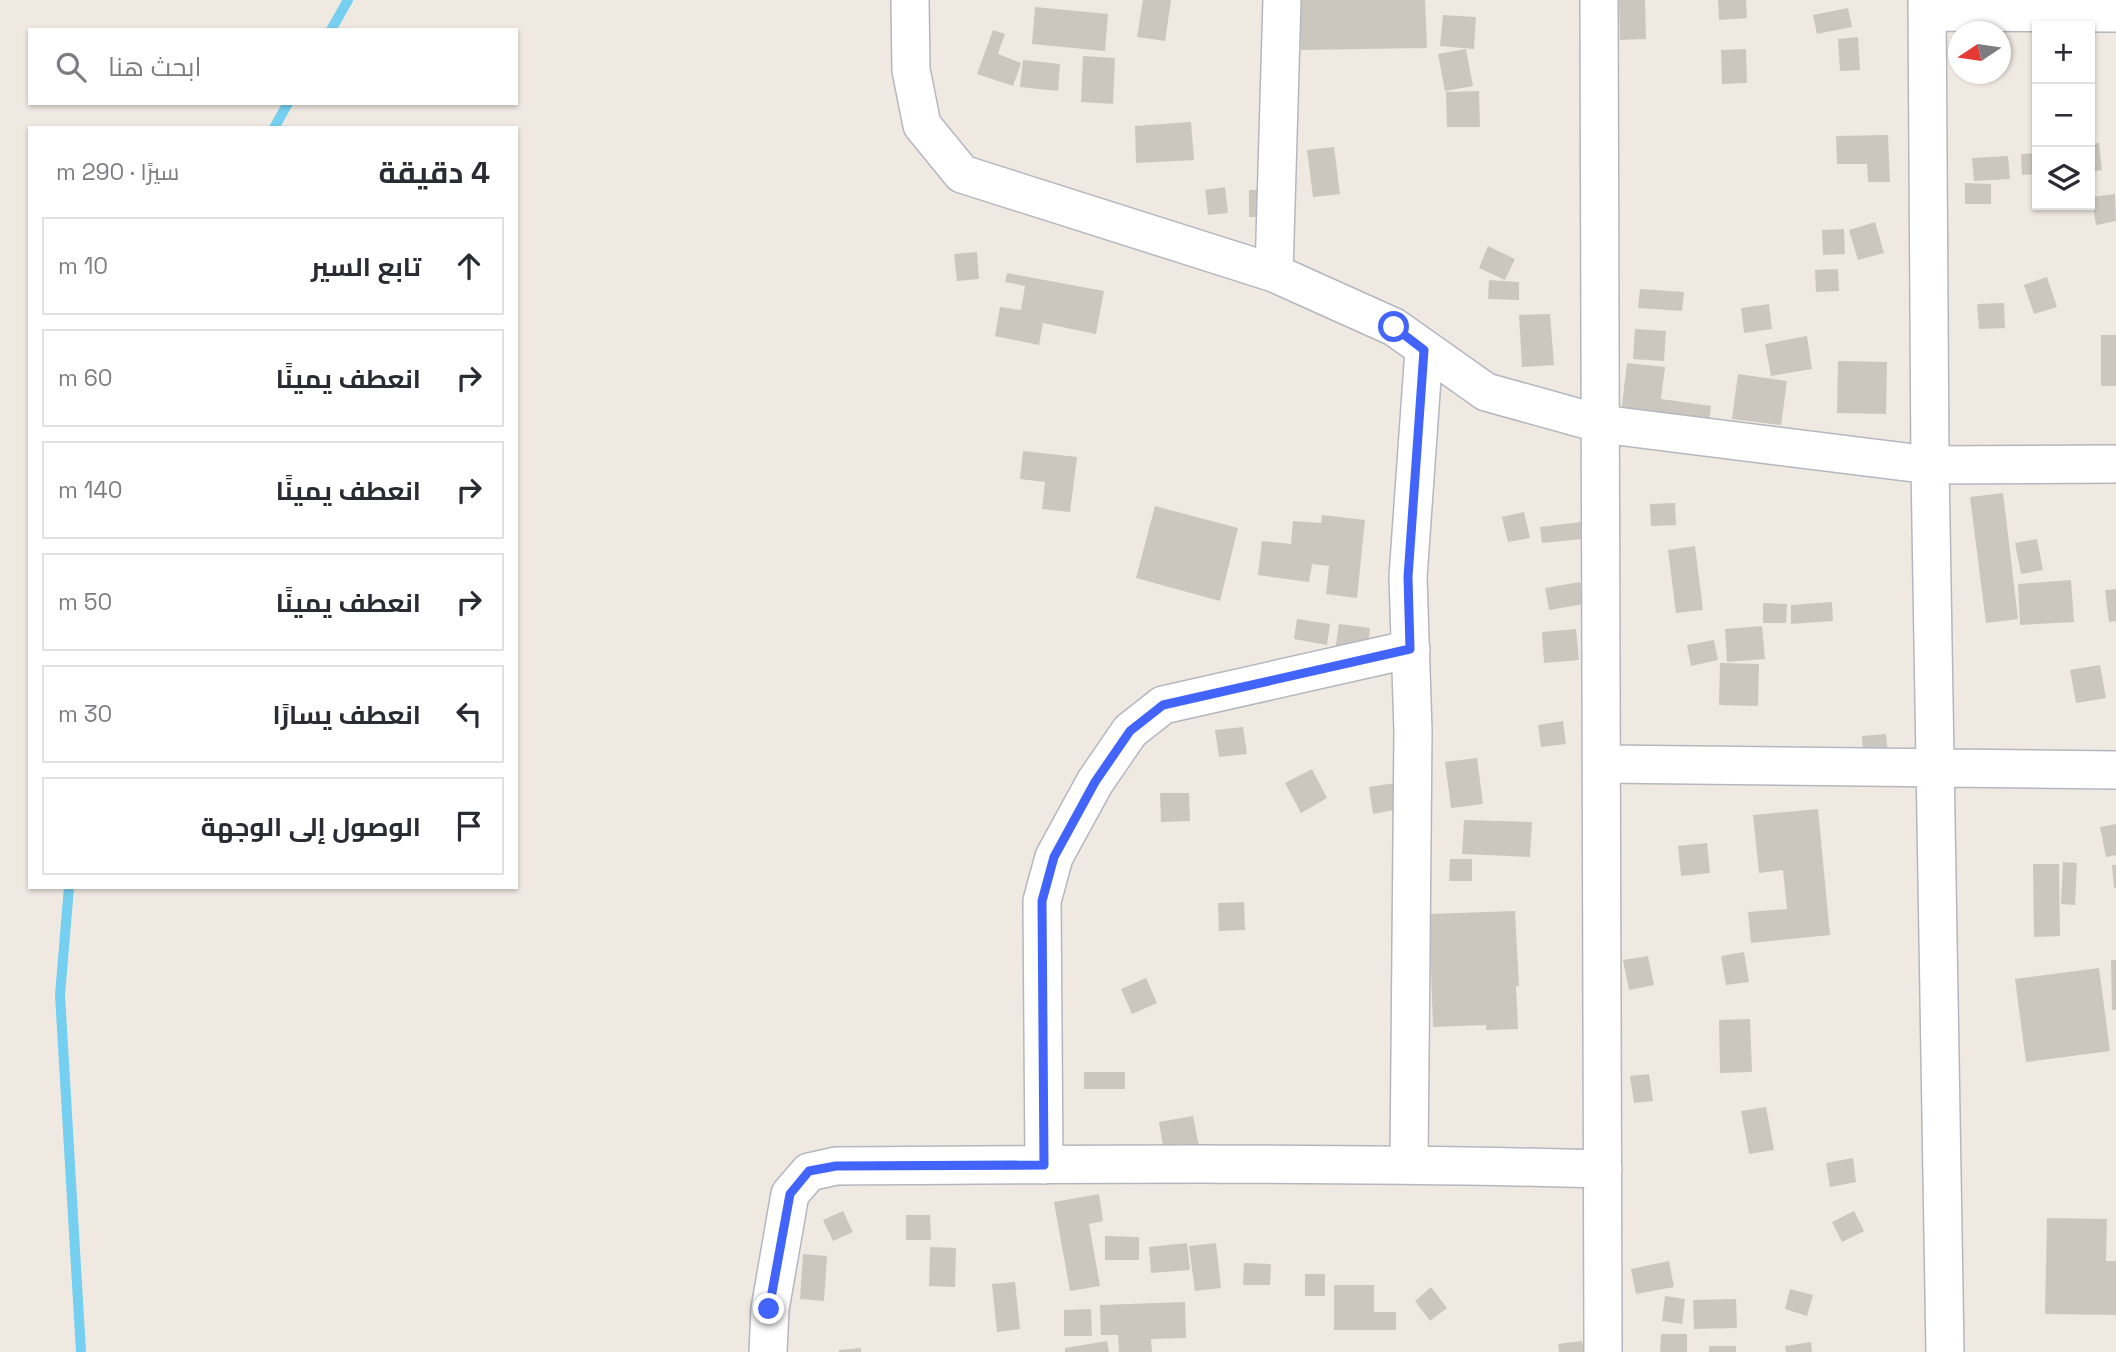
<!DOCTYPE html>
<html lang="ar">
<meta charset="utf-8">
<style>
body{margin:0;font-family:"Space Grotesk",Cairo,sans-serif;background:#f2f2f3;color:#2b2b33;direction:rtl}
.controls{position:absolute;right:21px;top:21px;display:grid;overflow:hidden;border-radius:0px;box-shadow:0 2px 5px #0004}
.controls button{width:63px;height:63px;display:grid;place-items:center;padding:0;border:0;border-bottom:2px solid #e1e1e2;background:#fff;color:#2b2b33;font:35px sans-serif}
.compass{position:absolute;left:1948px;top:21px;width:63px;height:63px;border-radius:50%;background:#fff;box-shadow:0 2px 5px #0004;rotate:257deg}
.stop{position:absolute;width:21px;height:21px;margin:-16px;border:5px solid #4264fb;border-radius:50%;background:#fff}
.stop.end{background:#4264fb;border-color:#fff;box-shadow:0 2px 7px #0008}
.list{margin:0;padding:0;list-style:none}
h2{display:flex;justify-content:space-between;align-items:center;height:91px;margin:0;padding:0 28px;font-size:30px}
h2 small{font-size:23px;font-weight:400;color:#7c7c81}
.list li{display:grid;grid-template-columns:46px 1fr auto;gap:21px;align-items:center;box-sizing:border-box;height:98px;margin:0 14px 14px;padding:0 14px;border:2px solid #e1e1e2;border-radius:0px}
.list b{display:block;font-size:26px;white-space:nowrap}
.list em{font-size:23px;font-style:normal;color:#7c7c81}
.icon{flex:none;width:38px;height:38px;fill:none;stroke:currentColor;stroke-width:2;stroke-linecap:round;stroke-linejoin:round}
.map{position:relative;flex:none;width:2116px;height:1352px;overflow:hidden;direction:ltr}
.search{position:absolute;background:#fff;box-shadow:0 2px 5px #0004;left:28px;top:28px;width:490px;height:77px;display:flex;align-items:center;gap:18px;box-sizing:border-box;padding:0 24px;border-radius:0px;color:#7c7c81;font-size:26px}
.panel{position:absolute;background:#fff;box-shadow:0 2px 5px #0004;left:28px;top:126px;width:490px;height:763px;border-radius:0px;direction:rtl}
.map>svg:first-child{display:block}
.lines{fill:none;stroke-linecap:round;stroke-linejoin:round}
.stream{stroke:#75cff0;stroke-width:10}
.building{fill:#cbc7bf}
.minor-casing{stroke:#b4b7c1;stroke-width:40}
.minor{stroke:#fff;stroke-width:37}
.route{stroke:#4264fb;stroke-width:9}
</style>
<div class="map">
<svg width="2116" height="1352" viewBox="0 0 2116 1352">
<rect width="100%" height="100%" fill="#efe9e1"/>
<g class="lines">
<path class="stream" d="M331 30 348 0
M274 128 288 103
M69 887 60 995 81 1352"/>
</g>
<path class="building" d="M1143 0H1171L1165 41 1137 37Z
M1300 0H1425L1427 48 1301 50Z
M1619 0H1645L1646 39 1620 40Z
M1718 0H1746L1747 18 1719 20Z
M1035 7 1108 14 1105 51 1032 44Z
M1848 8 1852 27 1817 34 1813 15Z
M1443 15 1476 17 1474 49 1440 46Z
M993 30 1005 34 998 54 1021 63 1013 86 977 74Z
M1858 37 1860 70 1840 71 1838 39Z
M1466 49 1473 86 1445 91 1438 54Z
M1746 49 1747 83 1722 84 1721 50Z
M1083 56 1115 58 1113 104 1081 102Z
M1023 60 1060 64 1058 91 1020 87Z
M1479 91 1480 127H1447L1446 92Z
M1191 122 1194 160 1136 163 1135 126Z
M1888 135 1890 182H1868L1867 164H1837L1836 136Z
M2099 143 2102 170 2090 172V144Z
M1334 147 1340 194 1313 197 1307 150Z
M2037 153V174L2022 175 2021 154Z
M2008 156 2010 179 1974 181 1972 158Z
M1965 183 1991 184V204H1965Z
M1225 187 1228 213 1208 215 1205 190Z
M1249 190H1266V217H1249Z
M2115 194 2116 221 2096 225 2091 197Z
M1875 222 1884 253 1858 260 1849 230Z
M1844 229 1845 254 1823 255 1822 230Z
M1488 246 1515 259 1505 280 1479 268Z
M977 252 979 279 957 281 954 254Z
M1838 269 1839 291 1816 292 1815 270Z
M1007 273 1104 291 1096 334 1043 323 1039 345 995 336 1000 307 1021 310 1025 286 1005 282Z
M2047 277 2057 307 2034 314 2024 285Z
M1489 280 1519 282V300L1488 299Z
M1640 289 1684 292 1682 311 1638 308Z
M2004 303 2005 328 1979 329 1977 304Z
M1769 304 1772 329 1744 333 1741 308Z
M1550 314 1554 365 1522 367 1519 315Z
M1635 329 1666 331 1664 361 1633 359Z
M2101 335H2116V386H2101Z
M1807 336 1812 369 1771 376 1765 344Z
M1838 361 1887 362 1886 414 1837 413Z
M1627 363 1665 367 1661 399 1711 406 1709 425 1621 413Z
M1738 374 1787 381 1781 425 1732 419Z
M1023 451 1077 457 1070 512 1042 509 1045 482 1020 479Z
M2003 493 2018 619 1986 623 1970 497Z
M1675 503 1676 525 1651 526 1650 504Z
M1155 506 1238 528 1220 601 1136 578Z
M1524 512 1530 538 1508 542 1502 517Z
M1322 515 1365 520 1357 598 1326 594 1329 566 1312 564 1309 582 1258 575 1262 541 1291 544 1293 521 1321 523Z
M1581 522 1583 539 1542 543 1540 527Z
M2037 539 2043 570 2021 574 2015 543Z
M1695 546 1703 610 1676 613 1668 550Z
M2071 580 2074 622 2020 625 2018 584Z
M1580 582 1584 604 1549 610 1545 588Z
M2116 589V621L2109 622 2105 590Z
M1832 602 1833 621 1791 624V605Z
M1763 603 1787 604 1786 623H1763Z
M1297 619 1330 624 1327 645 1294 639Z
M1339 624 1370 628 1367 655 1335 651Z
M1762 626 1765 659 1727 662 1725 629Z
M1576 629 1579 660 1544 663 1542 632Z
M1714 640 1718 660 1691 666 1687 645Z
M1720 663 1759 664 1758 706 1719 705Z
M2100 665 2106 698 2076 703 2070 670Z
M1563 721 1566 744 1541 747 1538 725Z
M1243 727 1247 754 1219 757 1215 730Z
M1886 734 1888 756 1863 758 1862 736Z
M1477 758 1483 804 1451 808 1445 762Z
M1312 769 1327 798 1301 813 1285 783Z
M1395 783 1400 809 1373 814 1369 787Z
M1160 793H1189L1190 821 1161 822Z
M1818 809 1830 935 1751 943 1748 912 1787 909 1783 870 1759 873 1753 815Z
M1464 820 1532 822 1530 857 1462 854Z
M2116 824V855L2106 857 2100 827Z
M1707 843 1710 873 1681 876 1678 846Z
M1450 859H1472V881H1449Z
M2063 862 2077 863 2075 905 2061 904Z
M2033 864H2059L2060 936 2034 937Z
M2112 865H2116V888H2114Z
M1244 902 1245 930 1219 931 1218 903Z
M1515 911 1519 986H1516L1518 1029 1486 1030V1025L1433 1027 1429 914Z
M1744 952 1749 982 1726 985 1721 956Z
M1648 956 1654 985 1629 990 1623 960Z
M2111 960H2116V1010H2112Z
M2099 968 2110 1051 2026 1062 2015 979Z
M1146 978 1157 1003 1132 1014 1121 989Z
M1750 1019 1752 1072 1720 1073 1719 1020Z
M1084 1072H1125V1089H1084Z
M1649 1074 1653 1101 1634 1103 1630 1076Z
M1766 1107 1774 1150 1749 1154 1741 1111Z
M1193 1116 1201 1157 1166 1164 1159 1122Z
M1853 1158 1856 1182 1830 1187 1826 1163Z
M1099 1194 1103 1221 1089 1224 1100 1286 1070 1291 1054 1202Z
M843 1211 853 1232 833 1241 823 1220Z
M1854 1211 1864 1231 1842 1242 1832 1222Z
M906 1215H930L931 1240H906Z
M2047 1218 2107 1219 2106 1261H2116V1315L2045 1314Z
M1105 1236 1139 1237V1260H1105Z
M1187 1243 1190 1270 1151 1273 1149 1247Z
M1216 1243 1221 1288 1195 1291 1189 1246Z
M930 1247 956 1248 955 1287 929 1286Z
M803 1254 827 1256 824 1301 800 1299Z
M1669 1261 1674 1287 1636 1294 1631 1269Z
M1244 1263 1271 1264 1270 1285H1243Z
M1305 1274H1325V1296H1305Z
M1015 1282 1020 1329 997 1332 992 1284Z
M1334 1285H1374V1312H1396V1330H1334Z
M1431 1287 1447 1308 1430 1321 1415 1301Z
M1790 1289 1813 1295 1807 1316 1785 1309Z
M1665 1296 1685 1299 1682 1324 1662 1321Z
M1736 1299 1737 1328 1694 1329 1693 1300Z
M1185 1302 1186 1338 1151 1339 1152 1352H1119L1118 1335H1101L1100 1305Z
M1091 1309 1092 1336H1064V1310Z
M1661 1334H1687V1352H1660Z
M1107 1341 1109 1352H1065V1348Z
M1582 1341 1584 1352H1559L1558 1344Z
M1811 1342 1812 1352H1786L1785 1346Z
M1709 1346H1736V1352H1709Z
M861 1348V1352H839V1350Z"/>
<g class="lines">
<defs>
<path id="minor" d="M910 0 911 70 922 125 962 174 1274 273 1394 327 1486 392 1601 424 1930 465 2116 464
M1599 0 1603 1352
M1927 0 1930 465 1945 1352
M1927 12 2116 13
M1274 273 1282 0
M1603 764 2116 770
M1409 1164 1413 731 1408 577 1424 350
M1044 1165 1042 901 1054 857 1095 782 1130 731 1163 705 1411 649
M768 1352 770 1309 790 1194 809 1172 836 1166C1092 1164 1348 1162 1603 1169"/>
</defs>
<use href="#minor" class="minor-casing"/>
<use href="#minor" class="minor"/>
</g>
<g class="lines">
<path class="route" d="M769 1309 790 1194 809 1171 836 1166 1044 1165 1042 901 1054 857 1095 782 1130 731 1163 705 1410 649 1408 577 1424 350 1394 327"/>
</g>
</svg>
<div class="controls">
<button>+</button>
<button>−</button>
<button><svg class="icon" aria-label="layers" viewBox="0 0 24 24"><path d="M12 4l9 5-9 5-9-5zM3 14l9 5 9-5"/></svg></button>
</div>
<svg class="compass" viewBox="-18 -18 36 36"><path d="M0-13l5 13h-10z" fill="#e53935"/><path d="M0 13l5-13h-10z" fill="#7c7c81"/></svg>
<div class="stop" style="left:1394px;top:327px"></div>
<div class="stop end" style="left:769px;top:1309px"></div>
<div class="search"><svg class="icon" aria-label="search" viewBox="0 0 24 24"><circle cx="10" cy="10" r="6"/><path d="M15 15l6 6"/></svg>ابحث هنا</div>
<section class="panel">
<h2>4 دقيقة<small>سيرًا · 290 m</small></h2>
<ul class="list">
<li><svg class="icon" aria-label="ahead" viewBox="0 0 24 24"><path d="M12 20V5M6 11l6-6 6 6"/></svg><div><b>تابع السير</b></div><em>10 m</em></li>
<li><svg class="icon" aria-label="right" viewBox="0 0 24 24"><path d="M7 20v-9h11M14 6l5 5-5 5"/></svg><div><b>انعطف يمينًا</b></div><em>60 m</em></li>
<li><svg class="icon" aria-label="right" viewBox="0 0 24 24"><path d="M7 20v-9h11M14 6l5 5-5 5"/></svg><div><b>انعطف يمينًا</b></div><em>140 m</em></li>
<li><svg class="icon" aria-label="right" viewBox="0 0 24 24"><path d="M7 20v-9h11M14 6l5 5-5 5"/></svg><div><b>انعطف يمينًا</b></div><em>50 m</em></li>
<li><svg class="icon" aria-label="left" viewBox="0 0 24 24"><path d="M17 20v-9H6M10 6l-5 5 5 5"/></svg><div><b>انعطف يسارًا</b></div><em>30 m</em></li>
<li><svg class="icon" aria-label="arrive" viewBox="0 0 24 24"><path d="M6 21V4h12l-3 4 3 4H6"/></svg><div><b>الوصول إلى الوجهة</b></div></li>
</ul>
</section>
</div>
